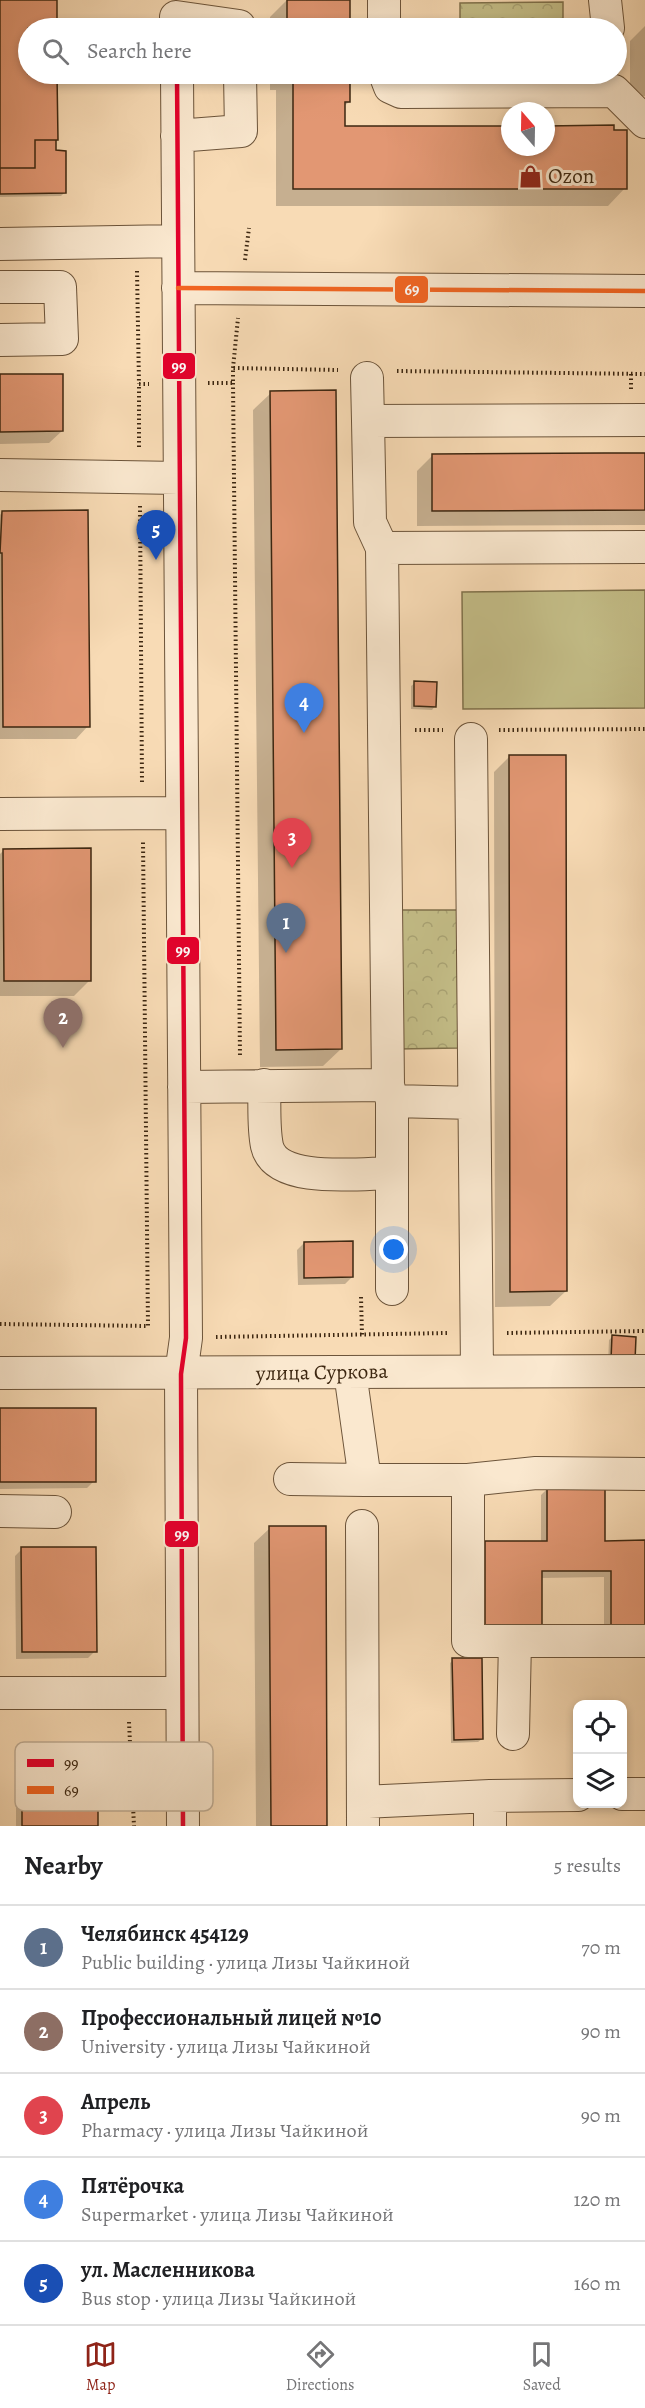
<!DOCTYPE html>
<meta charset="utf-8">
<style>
body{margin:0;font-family:Alegreya,serif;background:#f2f2f2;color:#202124}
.controls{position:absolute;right:18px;bottom:18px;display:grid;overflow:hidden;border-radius:12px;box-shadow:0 3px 9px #0003}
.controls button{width:54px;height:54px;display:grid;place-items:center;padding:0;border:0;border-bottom:2px solid #e0e0e0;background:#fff;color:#202124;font:30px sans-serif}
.compass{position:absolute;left:501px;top:102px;width:54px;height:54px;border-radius:50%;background:#fff;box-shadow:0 3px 9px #0003;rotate:340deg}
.you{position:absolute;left:394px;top:1250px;width:21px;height:21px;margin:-15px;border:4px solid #fff;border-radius:50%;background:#1a73e8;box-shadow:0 0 0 9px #1a73e833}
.badge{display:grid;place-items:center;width:39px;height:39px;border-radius:50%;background:#8f2418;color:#fff;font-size:20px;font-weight:700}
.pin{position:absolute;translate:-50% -50px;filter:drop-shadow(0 2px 3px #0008)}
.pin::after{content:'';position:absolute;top:32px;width:21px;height:18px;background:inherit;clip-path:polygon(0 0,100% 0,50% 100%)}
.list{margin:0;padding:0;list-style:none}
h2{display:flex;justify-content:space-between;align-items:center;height:78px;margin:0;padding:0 24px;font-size:26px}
h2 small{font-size:20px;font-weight:400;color:#757577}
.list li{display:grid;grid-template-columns:39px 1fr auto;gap:18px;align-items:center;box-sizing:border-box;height:84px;padding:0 24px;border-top:2px solid #e0e0e0}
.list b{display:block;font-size:22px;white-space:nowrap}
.list p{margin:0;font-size:20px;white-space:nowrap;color:#757577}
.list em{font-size:20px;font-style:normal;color:#757577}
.icon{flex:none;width:33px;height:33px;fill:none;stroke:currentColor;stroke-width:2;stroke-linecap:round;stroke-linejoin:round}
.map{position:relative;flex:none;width:645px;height:1826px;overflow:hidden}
.search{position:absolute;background:#fff;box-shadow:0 3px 9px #0003;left:18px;right:18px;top:18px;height:66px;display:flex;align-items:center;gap:15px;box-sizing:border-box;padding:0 21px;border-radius:33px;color:#757577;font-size:22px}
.sheet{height:498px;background:#fff}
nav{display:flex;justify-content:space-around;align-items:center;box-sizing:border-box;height:84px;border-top:2px solid #e0e0e0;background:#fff;font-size:16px;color:#757577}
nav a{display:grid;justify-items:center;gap:3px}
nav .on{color:#8f2418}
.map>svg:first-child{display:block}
.park{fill:url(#park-crowns);stroke:#80724c;stroke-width:1.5}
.garden{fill:#c4be88;stroke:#80724c;stroke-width:1.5}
.shadow{fill:#0003}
.building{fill:#e29773;stroke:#3d2711;stroke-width:1.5}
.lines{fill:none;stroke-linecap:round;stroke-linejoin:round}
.minor-casing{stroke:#6c543a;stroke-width:34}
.path{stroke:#3d2711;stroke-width:4;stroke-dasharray:1.5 3;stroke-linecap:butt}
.minor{stroke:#fae8cf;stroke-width:32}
.bus-1-casing{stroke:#fae8cf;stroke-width:9}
.bus-2-casing{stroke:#fae8cf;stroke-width:9}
.bus-1{stroke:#e4002b;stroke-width:4.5}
.bus-2{stroke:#f26522;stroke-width:4.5}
.labels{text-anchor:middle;stroke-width:6;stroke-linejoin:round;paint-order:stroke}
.poi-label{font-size:21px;fill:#3d2711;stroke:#fae8cf;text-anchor:start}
.street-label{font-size:21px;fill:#3d2711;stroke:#fae8cf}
.key{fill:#fae8cf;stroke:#c1ae96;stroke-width:1.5}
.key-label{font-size:16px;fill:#3d2711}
.line-badge{stroke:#fae8cf;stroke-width:2}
.badge-label{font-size:16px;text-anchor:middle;font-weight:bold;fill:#fff}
</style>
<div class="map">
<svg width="645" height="1826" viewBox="0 0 645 1826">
<defs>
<pattern id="park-crowns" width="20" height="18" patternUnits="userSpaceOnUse" patternTransform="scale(1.5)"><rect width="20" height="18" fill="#c4be88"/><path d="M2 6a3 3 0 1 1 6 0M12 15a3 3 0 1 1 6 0" fill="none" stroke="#a9a374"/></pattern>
</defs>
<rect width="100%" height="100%" fill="#f8dbb5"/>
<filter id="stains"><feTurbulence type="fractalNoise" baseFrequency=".00333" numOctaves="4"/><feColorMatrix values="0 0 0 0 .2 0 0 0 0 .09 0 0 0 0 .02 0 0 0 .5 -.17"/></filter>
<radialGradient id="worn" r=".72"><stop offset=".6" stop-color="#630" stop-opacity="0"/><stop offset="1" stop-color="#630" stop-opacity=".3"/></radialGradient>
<path class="park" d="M563 2V28H460V3Z
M397 910H457L458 1048 398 1049Z"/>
<path class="garden" d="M645 590V708L463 709 462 592Z"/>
<path class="shadow" d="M0 0H55L56 28H28V74H56L55 152 64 193 61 196 0 197Z
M287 0H349V28H270V17Z
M645 26V96H630V41Z
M270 74H349V102L343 107 344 127H510V147H546V127L625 188 608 206H276V90H270Z
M0 376 62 431 49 443 0 444Z
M271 393 341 1049 323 1066 260 1067 253 410Z
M645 454V525L417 526V471L433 455Z
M2 512 88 726 76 739H0V515Z
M415 683 435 706 432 710 411 709V686Z
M509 757 566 1291 550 1306 495 1307 494 772Z
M4 850 90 980 74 996H0V854Z
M304 1243 352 1277 345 1284 298 1285 297 1250Z
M612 1337 630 1364 608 1363 609 1340Z
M0 1410 94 1481 87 1488 0 1489Z
M548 1488 603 1542H645V1631H604V1577L541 1578 479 1633V1550L486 1543 541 1542V1495Z
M270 1528 326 1826H256L254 1543Z
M22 1549 95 1651 88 1658 16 1659 15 1556Z
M453 1660 482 1739 478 1742 451 1743 450 1663Z
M23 1754 96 1826H16V1761Z"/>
<path class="building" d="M0 0H57V28H28V74H57L58 140H35V168H0Z
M287 0H350V28H287Z
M293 74H350V102H345V126H510V147H546V126L614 125V130H627V189H293Z
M35 140H56V150L66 151V193L0 194V168H35Z
M0 374H63V431L0 432Z
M336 390 342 1049 276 1050 270 391Z
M605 453H645V510L432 511V454Z
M88 510 90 727H3L2 553H0L2 511Z
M414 681 437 682 436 707 414 706Z
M509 755H566L567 1291 510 1292Z
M91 848V981H4L3 849Z
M353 1241V1277L304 1278V1242Z
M612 1335 636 1337 635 1361 611 1360Z
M0 1408H96V1482H0Z
M547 1487H605V1541L645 1540V1625H611V1571H542V1626H485V1541H547Z
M269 1526H326L327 1826H271Z
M21 1547H96L97 1652H22Z
M452 1658H482L483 1739 454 1740Z
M22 1752H98V1826H22Z"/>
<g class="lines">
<defs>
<path id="minor" d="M384 0V28
M605 0 608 28
M176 17 239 26V28
M177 74 186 1338 181 1374 183 1826
M385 74 390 87 401 92 614 91 645 122
M177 136 241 131 240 74
M0 244 178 241
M0 287H60L62 339 0 340
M178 288 645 291
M367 378 368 421
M0 475 179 478
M382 548 645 547
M471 739 477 1371
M0 814 182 813
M264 1085C265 1104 263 1127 267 1146 276 1185 362 1173 392 1173
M388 1085 392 1101V1289
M184 1087 388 1085 382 548 370 522 368 421 645 420
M392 1101 474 1103
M350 1372 365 1480H468L536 1473 645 1474
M0 1373 645 1371
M290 1479 365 1480
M468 1480V1641H645
M0 1511 55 1512
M362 1526 363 1826
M0 1693H182
M513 1734 515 1641
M622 1794H645
M490 1796V1826
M363 1802 490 1796 578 1795"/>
</defs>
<use href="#minor" class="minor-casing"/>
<path class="path" d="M245 260 249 228
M137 271 139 384
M233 368 238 318
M397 371 645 374
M208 383H233V368L338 370
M233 383 240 1057
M631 389V374
M139 447V384H149
M140 506 142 783
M415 730H443
M499 730 645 729
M361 1297 362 1335
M0 1324 148 1326 143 842
M507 1333 645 1331
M216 1337 448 1333
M129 1722 134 1826"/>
<use href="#minor" class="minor"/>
<defs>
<path id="bus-1" d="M177 74 186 1338 181 1374 183 1826"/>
<path id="bus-2" d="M178 288 645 291"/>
</defs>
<use href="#bus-1" class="bus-1-casing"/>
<use href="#bus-2" class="bus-2-casing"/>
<use href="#bus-1" class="bus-1"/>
<use href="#bus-2" class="bus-2"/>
</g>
<defs>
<symbol id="shop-bare" viewBox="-9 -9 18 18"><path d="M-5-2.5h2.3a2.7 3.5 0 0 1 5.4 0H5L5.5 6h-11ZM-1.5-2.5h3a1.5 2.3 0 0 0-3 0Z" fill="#8f2418" stroke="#fae8cf" stroke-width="2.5" paint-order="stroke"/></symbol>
</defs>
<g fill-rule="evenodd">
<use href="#shop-bare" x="514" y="160" width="33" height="33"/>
</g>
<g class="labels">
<g class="poi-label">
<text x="548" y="183">Ozon</text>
</g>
<g class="street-label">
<text transform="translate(322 1372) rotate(-1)" y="7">улица Суркова</text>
</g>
</g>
<rect x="15" y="1742" width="198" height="69" rx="9" class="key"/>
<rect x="27" y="1759" width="27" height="8" fill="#e4002b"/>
<rect x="27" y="1786" width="27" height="8" fill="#f26522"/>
<g class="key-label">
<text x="64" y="1769">99</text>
<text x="64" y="1796">69</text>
</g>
<g class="line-badge">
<rect x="394" y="275" width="35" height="29" rx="6" fill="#f26522"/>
<rect x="162" y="352" width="34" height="28" rx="6" fill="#e4002b"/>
<rect x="166" y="936" width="34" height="29" rx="6" fill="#e4002b"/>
<rect x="164" y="1520" width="35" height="28" rx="6" fill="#e4002b"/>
</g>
<g class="badge-label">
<text x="412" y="295">69</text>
<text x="179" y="372">99</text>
<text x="183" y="956">99</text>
<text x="182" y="1540">99</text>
</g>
<rect width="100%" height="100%" filter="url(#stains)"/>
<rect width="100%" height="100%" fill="url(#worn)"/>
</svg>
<div class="controls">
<button><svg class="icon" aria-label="locate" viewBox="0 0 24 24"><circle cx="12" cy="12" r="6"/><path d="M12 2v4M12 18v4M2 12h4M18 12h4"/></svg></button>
<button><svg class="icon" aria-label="layers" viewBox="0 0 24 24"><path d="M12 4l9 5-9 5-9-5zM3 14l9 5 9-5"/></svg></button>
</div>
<svg class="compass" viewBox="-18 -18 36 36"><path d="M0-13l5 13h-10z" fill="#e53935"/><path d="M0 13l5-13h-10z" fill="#757577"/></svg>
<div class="you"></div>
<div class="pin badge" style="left:286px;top:953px;background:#5c6f8a">1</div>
<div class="pin badge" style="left:63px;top:1048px;background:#8d6e63">2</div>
<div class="pin badge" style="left:292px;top:868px;background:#e0444e">3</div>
<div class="pin badge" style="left:304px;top:733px;background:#3f7fe0">4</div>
<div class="pin badge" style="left:156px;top:560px;background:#1a4fb4">5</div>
<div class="search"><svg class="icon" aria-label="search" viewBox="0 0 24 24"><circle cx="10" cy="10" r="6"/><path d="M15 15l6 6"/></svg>Search here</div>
</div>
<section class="sheet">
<h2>Nearby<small>5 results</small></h2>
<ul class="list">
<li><span class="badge" style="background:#5c6f8a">1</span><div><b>Челябинск 454129</b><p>Public building · улица Лизы Чайкиной</p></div><em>70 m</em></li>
<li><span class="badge" style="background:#8d6e63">2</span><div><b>Профессиональный лицей №10</b><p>University · улица Лизы Чайкиной</p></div><em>90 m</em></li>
<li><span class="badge" style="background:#e0444e">3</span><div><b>Апрель</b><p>Pharmacy · улица Лизы Чайкиной</p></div><em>90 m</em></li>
<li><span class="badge" style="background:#3f7fe0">4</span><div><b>Пятёрочка</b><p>Supermarket · улица Лизы Чайкиной</p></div><em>120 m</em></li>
<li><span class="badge" style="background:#1a4fb4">5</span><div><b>ул. Масленникова</b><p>Bus stop · улица Лизы Чайкиной</p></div><em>160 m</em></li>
</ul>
</section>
<nav>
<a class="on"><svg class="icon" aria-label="map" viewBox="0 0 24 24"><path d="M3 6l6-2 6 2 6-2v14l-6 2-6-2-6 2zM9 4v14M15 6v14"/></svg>Map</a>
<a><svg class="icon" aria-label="directions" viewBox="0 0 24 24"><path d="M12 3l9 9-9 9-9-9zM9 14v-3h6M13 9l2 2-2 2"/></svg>Directions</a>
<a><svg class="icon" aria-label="saved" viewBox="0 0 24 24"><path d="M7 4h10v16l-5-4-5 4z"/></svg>Saved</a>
</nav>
